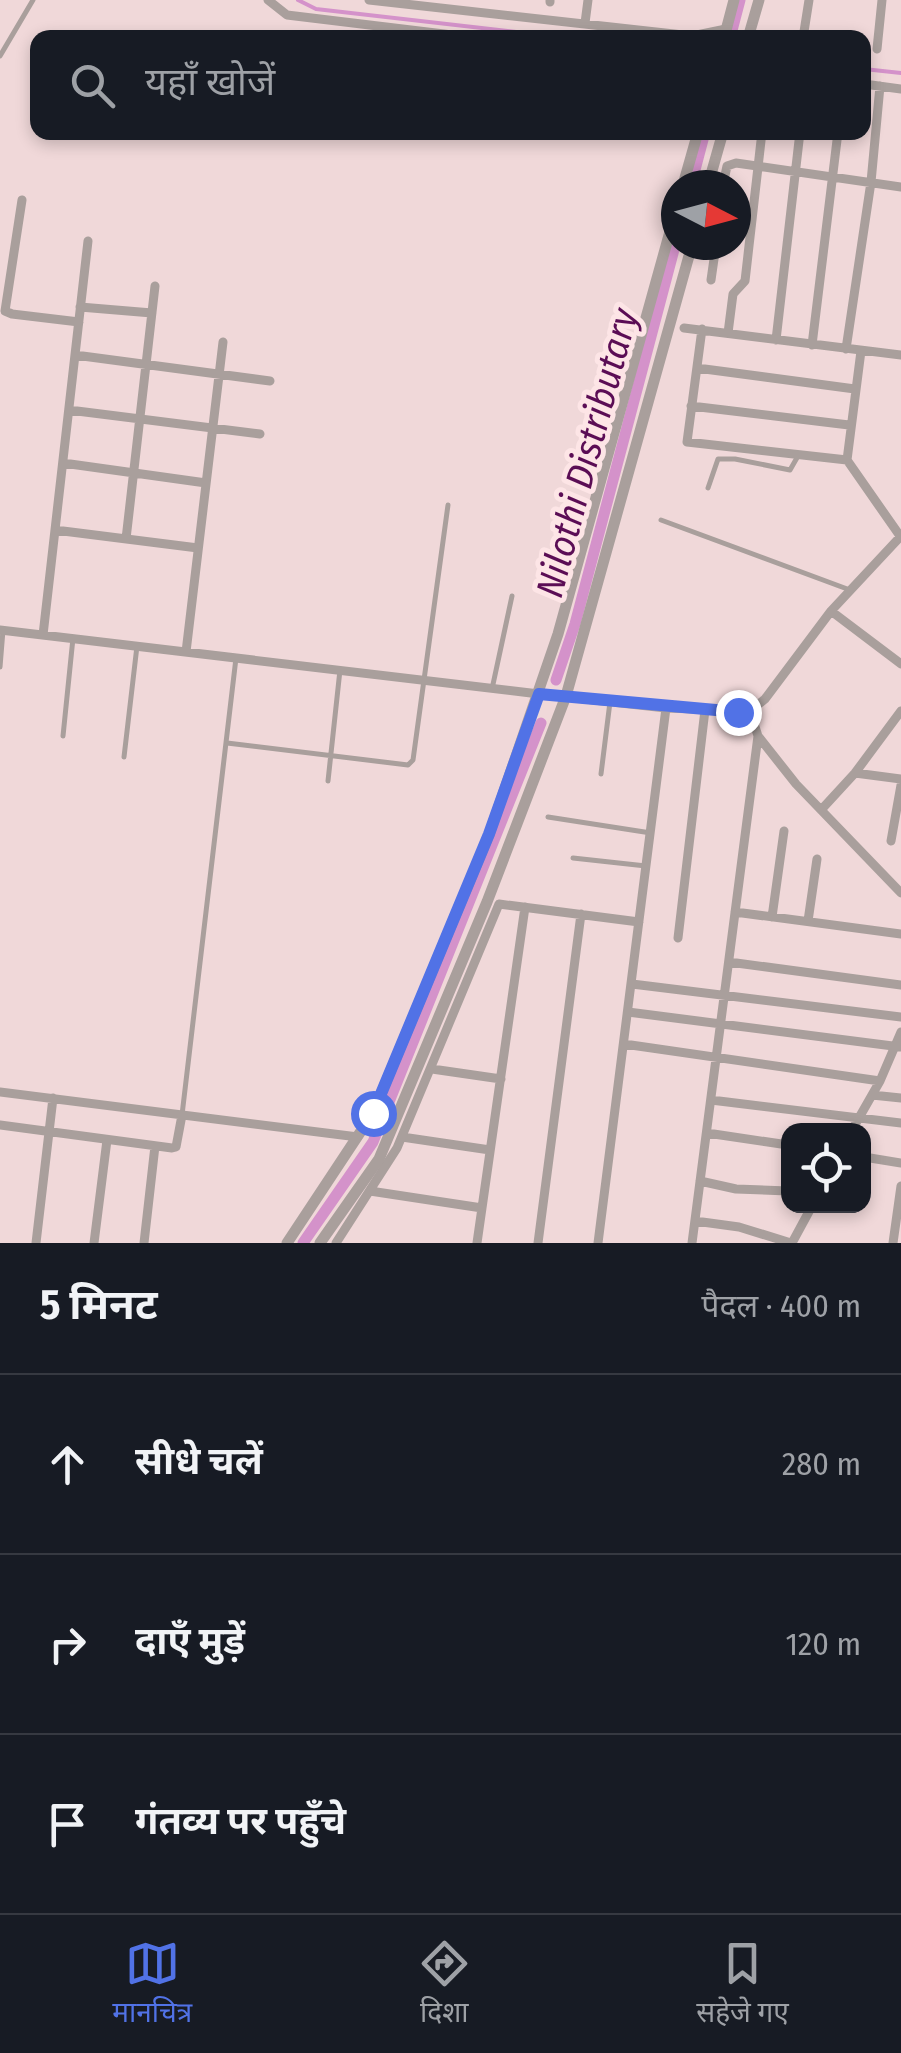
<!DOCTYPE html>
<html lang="hi">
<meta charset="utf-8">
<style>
body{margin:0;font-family:"Fira Sans Condensed","Noto Sans Devanagari",sans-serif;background:#242831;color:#f1f3f6}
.controls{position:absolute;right:30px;bottom:30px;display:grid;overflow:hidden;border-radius:20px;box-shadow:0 5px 15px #0003}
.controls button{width:90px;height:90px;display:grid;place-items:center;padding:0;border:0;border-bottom:2px solid #363941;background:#171b24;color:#f1f3f6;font:50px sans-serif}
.compass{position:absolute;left:661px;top:170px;width:90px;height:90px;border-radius:50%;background:#171b24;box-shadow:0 5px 15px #0003;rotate:96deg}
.stop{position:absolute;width:30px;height:30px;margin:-22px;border:8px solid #5172e6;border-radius:50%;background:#fff}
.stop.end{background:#5172e6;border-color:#fff;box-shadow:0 2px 10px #0008}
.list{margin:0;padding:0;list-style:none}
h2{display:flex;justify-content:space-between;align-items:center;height:130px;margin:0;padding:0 40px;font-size:42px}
h2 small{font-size:32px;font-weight:400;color:#9ea1a6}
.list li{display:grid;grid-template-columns:65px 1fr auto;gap:30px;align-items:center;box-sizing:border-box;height:180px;padding:0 40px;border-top:2px solid #363941}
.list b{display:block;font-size:38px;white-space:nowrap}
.list em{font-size:32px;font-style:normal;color:#9ea1a6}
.icon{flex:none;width:55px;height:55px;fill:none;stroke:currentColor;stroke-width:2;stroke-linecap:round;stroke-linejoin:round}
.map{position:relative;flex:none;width:901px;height:1243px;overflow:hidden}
.search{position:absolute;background:#171b24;box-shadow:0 5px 15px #0003;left:30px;right:30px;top:30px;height:110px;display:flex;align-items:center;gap:25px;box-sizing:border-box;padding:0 35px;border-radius:20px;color:#9ea1a6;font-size:38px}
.sheet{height:670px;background:#171b24}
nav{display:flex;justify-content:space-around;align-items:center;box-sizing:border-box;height:140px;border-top:2px solid #363941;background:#171b24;font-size:28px;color:#9ea1a6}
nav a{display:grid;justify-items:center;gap:5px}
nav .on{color:#5172e6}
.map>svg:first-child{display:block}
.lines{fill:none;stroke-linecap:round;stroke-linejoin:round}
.stream{stroke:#d492ca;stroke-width:4}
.canal{stroke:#d492ca;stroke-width:11}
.service{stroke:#a99f9c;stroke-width:5}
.minor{stroke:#a99f9c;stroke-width:9}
.tertiary{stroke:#a99f9c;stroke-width:11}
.route{stroke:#5172e6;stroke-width:12}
.labels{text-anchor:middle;stroke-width:10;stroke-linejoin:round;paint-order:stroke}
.water-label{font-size:38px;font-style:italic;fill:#5b0d55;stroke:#fde5e6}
</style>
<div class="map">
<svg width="901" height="1243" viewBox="0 0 901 1243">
<rect width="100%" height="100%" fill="#f0d8d9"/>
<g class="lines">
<path class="stream" d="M298 0 316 9 568 38
M864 69 901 73"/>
<path class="canal" d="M730 38 740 0
M691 185 705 132
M556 680 575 624 676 242
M303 1243 373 1142 541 723"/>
<path class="service" d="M0 56 33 0
M708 488 718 459H735L790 470 798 456
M661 520 850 590
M0 667 3 630
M492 689 512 596
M63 736 73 638
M227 743 408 765 413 760 448 505
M124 757 137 646
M601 774 610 702
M328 781 340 670
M548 817 651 833
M573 858 646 866
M182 1115 236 658"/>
<path class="minor" d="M268 0 287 15 477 38
M369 0 692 36 726 29
M550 2V0
M585 23 588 0
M803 38 809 0
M877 49 882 0
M864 84 901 89
M723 185 727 166 736 163 901 187
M22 200 5 311 12 314 79 322
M711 280 716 245
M80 307 152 313
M684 328 901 355
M702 329 687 442 847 460 900 536
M728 333 733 294 745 281 762 132
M776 340 800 132
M812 345 838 132
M846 349 871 182 880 86
M75 355 270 381
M697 368 855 389
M691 406 849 425
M69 410 260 434
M847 460 861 351
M63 463 206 483
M55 530 198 548
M126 539 155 286
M831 611 901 664
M0 630 539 694 666 708 750 711 765 699 831 611 901 536
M43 635 88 241
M186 652 223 342
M758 736 796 784 901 893
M855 773 901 779
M821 810 855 773 901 711
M891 841 901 785
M735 912 901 934
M772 917 784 831
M808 921 817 859
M678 938 705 710
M729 962 901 985
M632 984 901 1017
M628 1012 901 1047
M624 1044 880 1081
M432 1069 501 1079
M0 1092 358 1137
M872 1095 901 1098
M711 1100 901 1123
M0 1125 172 1148 176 1147 182 1115
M852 1130 880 1081 901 1032
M707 1133 788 1145
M402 1137 490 1150
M864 1157 901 1163
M700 1181 736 1189 788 1191
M370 1191 482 1208
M695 1221 739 1227 791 1243
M36 1243 53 1098
M94 1243 107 1140
M144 1243 155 1146
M336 1243 397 1148 499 904 639 922
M477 1243 525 907
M538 1243 581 914
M598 1243 666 708
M692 1243 758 736 750 711
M792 1243 812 1206
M893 1243 901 1186"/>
<path class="tertiary" d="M724 38 734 0
M748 38 759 0
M683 185 698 132
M708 185 723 132
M287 1243 373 1113 489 835 558 634 676 210
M320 1243 379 1159 487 902 566 696 692 245"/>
</g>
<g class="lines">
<path class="route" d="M373 1113 489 834 539 694 738 712"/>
</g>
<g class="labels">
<g class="water-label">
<text transform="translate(587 453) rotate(-75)" y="13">Nilothi Distributary</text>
</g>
</g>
</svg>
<div class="controls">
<button><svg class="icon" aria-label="locate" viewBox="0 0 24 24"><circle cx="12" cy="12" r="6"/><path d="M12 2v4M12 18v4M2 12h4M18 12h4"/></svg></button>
</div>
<svg class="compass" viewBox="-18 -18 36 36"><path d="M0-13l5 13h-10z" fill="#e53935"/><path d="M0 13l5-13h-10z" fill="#9ea1a6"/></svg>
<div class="stop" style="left:373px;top:1113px"></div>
<div class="stop end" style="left:738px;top:712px"></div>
<div class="search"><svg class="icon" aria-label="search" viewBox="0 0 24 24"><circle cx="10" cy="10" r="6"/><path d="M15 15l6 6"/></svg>यहाँ खोजें</div>
</div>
<section class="sheet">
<h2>5 मिनट<small>पैदल · 400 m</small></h2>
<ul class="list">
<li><svg class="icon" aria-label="ahead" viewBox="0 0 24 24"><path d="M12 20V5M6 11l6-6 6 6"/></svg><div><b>सीधे चलें</b></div><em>280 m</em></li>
<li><svg class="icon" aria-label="right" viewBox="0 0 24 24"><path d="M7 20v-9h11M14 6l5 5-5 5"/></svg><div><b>दाएँ मुड़ें</b></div><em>120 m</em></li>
<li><svg class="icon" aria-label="arrive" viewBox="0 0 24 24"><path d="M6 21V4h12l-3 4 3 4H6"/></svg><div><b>गंतव्य पर पहुँचे</b></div></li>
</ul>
</section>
<nav>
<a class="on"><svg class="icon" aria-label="map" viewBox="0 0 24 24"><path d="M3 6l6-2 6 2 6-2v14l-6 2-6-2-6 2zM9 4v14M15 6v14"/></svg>मानचित्र</a>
<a><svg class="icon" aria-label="directions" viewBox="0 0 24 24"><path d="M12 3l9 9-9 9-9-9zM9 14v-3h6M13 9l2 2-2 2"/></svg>दिशा</a>
<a><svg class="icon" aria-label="saved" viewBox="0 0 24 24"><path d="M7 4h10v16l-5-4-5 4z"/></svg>सहेजे गए</a>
</nav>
